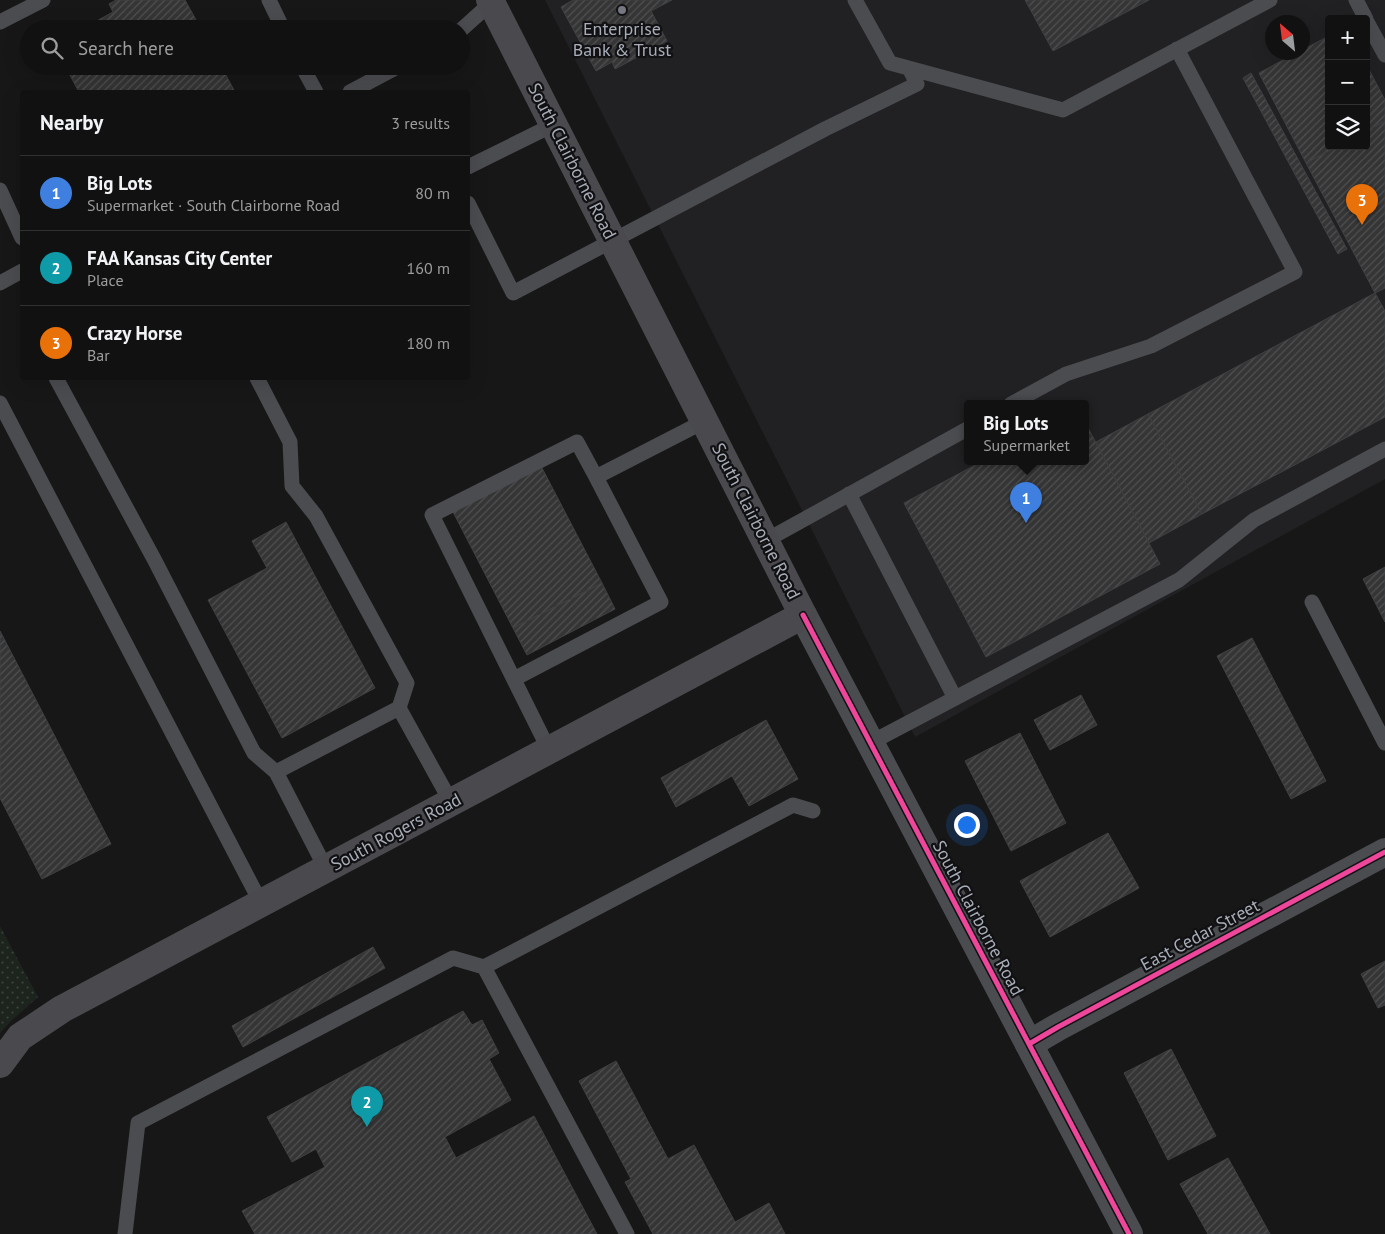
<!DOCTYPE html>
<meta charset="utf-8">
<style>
body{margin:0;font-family:"PT Sans",sans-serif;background:#1a1a1a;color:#f1f3f6}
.controls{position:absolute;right:15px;top:15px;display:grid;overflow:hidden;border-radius:5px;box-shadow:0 5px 20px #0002}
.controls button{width:45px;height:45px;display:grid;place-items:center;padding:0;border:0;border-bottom:1px solid #303131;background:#111;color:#f1f3f6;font:25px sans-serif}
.compass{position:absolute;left:1265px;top:15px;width:45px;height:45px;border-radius:50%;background:#111;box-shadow:0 5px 20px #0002;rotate:332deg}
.you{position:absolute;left:966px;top:824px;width:18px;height:18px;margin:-12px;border:4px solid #fff;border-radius:50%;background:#1a73e8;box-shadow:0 0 0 8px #1a73e833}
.badge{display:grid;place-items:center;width:32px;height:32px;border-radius:50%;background:#b45309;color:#fff;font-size:16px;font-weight:700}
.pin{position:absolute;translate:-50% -41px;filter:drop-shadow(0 1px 2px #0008)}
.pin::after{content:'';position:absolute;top:26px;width:18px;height:15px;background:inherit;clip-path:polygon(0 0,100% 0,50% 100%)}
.popup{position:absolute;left:964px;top:400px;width:125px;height:65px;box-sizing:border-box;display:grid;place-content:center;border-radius:5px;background:#111;filter:drop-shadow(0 1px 4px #0005);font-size:16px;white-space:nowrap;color:#9c9d9f}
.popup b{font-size:19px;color:#f1f3f6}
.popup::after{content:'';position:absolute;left:50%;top:100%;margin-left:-10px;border:10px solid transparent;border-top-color:#111}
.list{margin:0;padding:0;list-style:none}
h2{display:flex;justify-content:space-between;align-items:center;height:65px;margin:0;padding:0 20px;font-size:21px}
h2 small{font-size:16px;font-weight:400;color:#9c9d9f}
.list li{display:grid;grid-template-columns:32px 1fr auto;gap:15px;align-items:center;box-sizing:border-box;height:75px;padding:0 20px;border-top:1px solid #303131}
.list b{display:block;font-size:19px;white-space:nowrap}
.list p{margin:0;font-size:16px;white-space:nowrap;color:#9c9d9f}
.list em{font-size:16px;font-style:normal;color:#9c9d9f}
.icon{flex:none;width:28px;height:28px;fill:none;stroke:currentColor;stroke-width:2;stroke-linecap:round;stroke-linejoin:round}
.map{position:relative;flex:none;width:1385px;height:1234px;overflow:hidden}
.search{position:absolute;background:#111;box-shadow:0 5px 20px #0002;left:20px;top:20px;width:450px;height:55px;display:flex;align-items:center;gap:12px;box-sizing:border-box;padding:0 18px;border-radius:28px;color:#9c9d9f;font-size:19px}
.panel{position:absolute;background:#111;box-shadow:0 5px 20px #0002;left:20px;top:90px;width:450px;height:290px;border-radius:5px}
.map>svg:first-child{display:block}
.built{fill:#212123;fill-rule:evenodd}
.grass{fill:url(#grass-dots)}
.building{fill:url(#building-hatch);stroke:#3f4043}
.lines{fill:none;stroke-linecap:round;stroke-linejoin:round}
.service{stroke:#4b4c50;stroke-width:15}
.minor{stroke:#4b4c50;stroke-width:28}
.tertiary{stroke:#4b4c50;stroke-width:28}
.secondary{stroke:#4a4a4e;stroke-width:28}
.cycleway-casing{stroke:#111113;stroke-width:8}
.cycleway{stroke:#ed469a;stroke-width:5}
.poi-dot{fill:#757880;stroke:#111113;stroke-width:2}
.labels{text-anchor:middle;stroke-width:4.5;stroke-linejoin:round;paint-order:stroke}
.poi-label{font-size:18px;fill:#a8adb8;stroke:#111113}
.street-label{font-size:18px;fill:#a8adb8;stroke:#111113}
</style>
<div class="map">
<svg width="1385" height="1234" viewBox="0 0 1385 1234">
<defs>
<pattern id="grass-dots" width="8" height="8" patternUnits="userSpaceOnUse" patternTransform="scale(1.25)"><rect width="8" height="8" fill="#1d241e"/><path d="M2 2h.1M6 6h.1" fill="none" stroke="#3b413d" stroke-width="1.8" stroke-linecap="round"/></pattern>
<pattern id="building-hatch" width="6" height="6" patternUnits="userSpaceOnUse" patternTransform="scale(1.25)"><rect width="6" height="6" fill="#353536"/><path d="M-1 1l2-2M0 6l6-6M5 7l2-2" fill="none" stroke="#4f5051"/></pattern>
</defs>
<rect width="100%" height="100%" fill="#171717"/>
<path class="built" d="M545 0H1385V479L915 737 806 518ZM1329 19H1366V146H1329ZM1272 22H1302V52H1272ZM967 404H1085V462H967Z"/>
<path class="grass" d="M0 926 38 997 11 1021 0 1033Z"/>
<path class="building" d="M116 0H185L201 29H82L113 12 109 4Z
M573 0H672L651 11 667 41 615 69 612 62 596 71 561 7Z
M1025 0H1149L1053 51Z
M1329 36V146H1338L1306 163 1259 73 1298 52H1302V50Z
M1366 64 1385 100V121L1366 131Z
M65 66H221L235 92H79Z
M1251 73 1347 249 1338 254 1243 78Z
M1385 121V288L1375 293 1306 163 1338 146H1366V131Z
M1375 293 1385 311V417L1202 514 1148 414Z
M1148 414 1202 514 1149 543 1096 442Z
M1085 422 1160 564 986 657 904 503 981 462H1085Z
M541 466 602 583 513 628 453 512Z
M286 522 375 688 282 738 208 600 267 568 252 541Z
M1385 567V622L1363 579Z
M602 583 615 609 527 655 513 628Z
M0 631 111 844 42 879 0 798Z
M1252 638 1326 781 1291 799 1217 656Z
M1081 695 1097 725 1050 750 1034 720Z
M766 720 798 779 749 806 732 776 676 807 661 778Z
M1020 733 1066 823 1011 851 965 761Z
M1108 833 1139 888 1050 937 1020 881Z
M373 947 385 968 243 1047 232 1026Z
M1385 961V1005L1378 1008 1361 974Z
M463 1011 472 1025 482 1020 499 1053 489 1059 511 1100 445 1137 456 1158 534 1116 597 1234H255L242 1211 325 1167 316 1149 292 1162 267 1117Z
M1171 1049 1216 1136 1168 1160 1124 1073Z
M616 1061 668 1159 694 1145 735 1222 769 1203 785 1234H653L625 1182 631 1179 579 1081Z
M1228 1158 1270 1234H1208L1180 1184Z"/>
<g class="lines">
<path class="service" d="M269 0 283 29
M855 0 890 63 1063 110 1270 0
M1356 0 1366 19
M1366 20 1385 55
M0 22 43 0
M461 30 491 3 496 1
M302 66 316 92
M350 92 399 66
M468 167 553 125
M0 190 22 238
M468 203 513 293 825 129 917 84 909 68
M0 283 22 271
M56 378 154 559 254 753 276 772 326 869
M257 378 290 442 292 486 316 516 407 683 399 708 451 802
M0 403 261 903
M1011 404 1066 374 1151 346 1295 272 1177 49
M849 494 955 698
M765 541 967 429
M1312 602 1385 743
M514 679 661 602 596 477
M870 743 1179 580 1254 520 1385 449
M549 750 432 515 577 442 596 477 705 421
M276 772 399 708
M484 967 793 805 813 811
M125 1234 138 1123 453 958 484 967 627 1234"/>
<path class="minor" d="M1029 1044 1058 1027 1385 852"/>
<path class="tertiary" d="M803 615 1129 1234"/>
<path class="secondary" d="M0 1064 20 1037 62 1009 803 615 490 0"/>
<defs>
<path id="cycleway" d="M803 615 1129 1234
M1029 1044 1058 1027 1385 852"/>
</defs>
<use href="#cycleway" class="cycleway-casing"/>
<use href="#cycleway" class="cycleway"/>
</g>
<circle class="poi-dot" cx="622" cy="10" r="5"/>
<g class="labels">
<g class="poi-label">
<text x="622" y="35">Enterprise<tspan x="622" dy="21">Bank &amp; Trust</tspan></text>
</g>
<g class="street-label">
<text transform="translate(572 161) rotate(63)" y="6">South Clairborne Road</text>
<text transform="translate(756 521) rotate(63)" y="6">South Clairborne Road</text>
<text transform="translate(396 832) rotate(-28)" y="6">South Rogers Road</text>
<text transform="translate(978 918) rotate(62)" y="6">South Clairborne Road</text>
<text transform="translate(1200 935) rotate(-28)" y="6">East Cedar Street</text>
</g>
</g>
</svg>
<div class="controls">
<button>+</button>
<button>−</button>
<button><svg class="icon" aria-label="layers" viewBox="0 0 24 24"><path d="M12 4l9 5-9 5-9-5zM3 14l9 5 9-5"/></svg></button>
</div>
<svg class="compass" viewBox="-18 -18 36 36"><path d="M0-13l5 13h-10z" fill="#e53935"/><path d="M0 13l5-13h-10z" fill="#9c9d9f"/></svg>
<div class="you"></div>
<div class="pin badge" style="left:1026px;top:523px;background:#3f7fe0">1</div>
<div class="popup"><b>Big Lots</b>Supermarket</div>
<div class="pin badge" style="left:367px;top:1127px;background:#0f9aa8">2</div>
<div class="pin badge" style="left:1362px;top:225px;background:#e8710a">3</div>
<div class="search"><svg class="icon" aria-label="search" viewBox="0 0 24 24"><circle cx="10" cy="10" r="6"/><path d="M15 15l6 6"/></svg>Search here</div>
<section class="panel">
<h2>Nearby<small>3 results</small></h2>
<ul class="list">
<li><span class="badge" style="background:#3f7fe0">1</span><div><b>Big Lots</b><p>Supermarket · South Clairborne Road</p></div><em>80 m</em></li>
<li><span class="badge" style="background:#0f9aa8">2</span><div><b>FAA Kansas City Center</b><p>Place</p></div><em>160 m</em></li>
<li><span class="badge" style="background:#e8710a">3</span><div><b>Crazy Horse</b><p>Bar</p></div><em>180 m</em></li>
</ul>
</section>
</div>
